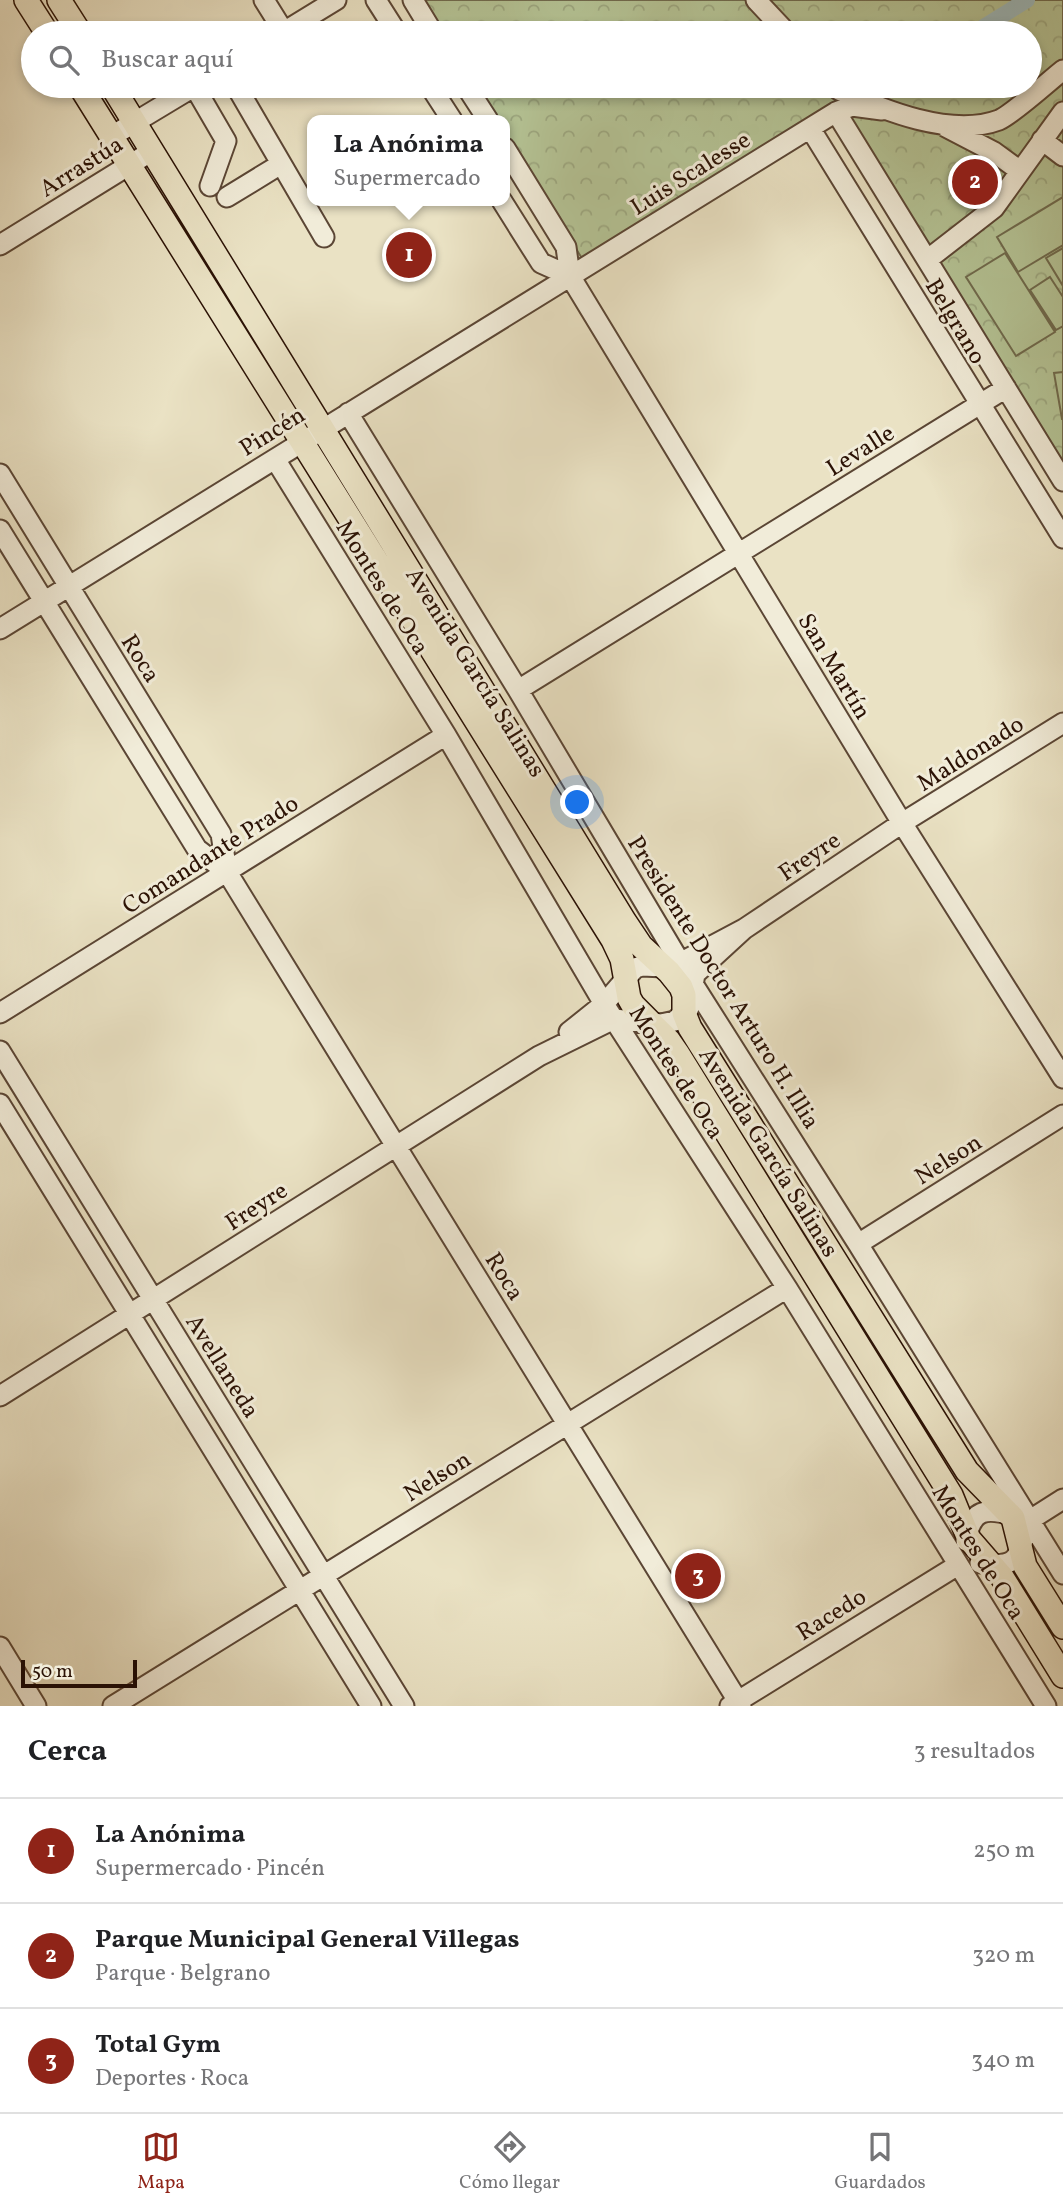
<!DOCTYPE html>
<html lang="es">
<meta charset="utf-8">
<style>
body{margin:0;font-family:Vollkorn,serif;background:#f6f6f6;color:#202124}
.scale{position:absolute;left:21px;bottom:18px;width:116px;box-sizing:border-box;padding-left:7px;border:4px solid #2b1205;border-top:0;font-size:19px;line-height:24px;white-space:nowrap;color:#2b1205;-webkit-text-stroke:5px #f1ecd9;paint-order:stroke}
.you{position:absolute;left:578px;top:803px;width:24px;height:24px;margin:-18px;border:5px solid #fff;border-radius:50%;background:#1a73e8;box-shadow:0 0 0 10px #1a73e833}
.badge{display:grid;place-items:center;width:46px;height:46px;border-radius:50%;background:#8f2418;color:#fff;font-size:23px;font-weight:700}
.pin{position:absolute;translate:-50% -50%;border:4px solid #fff;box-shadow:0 2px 7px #0006}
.popup{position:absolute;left:307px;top:115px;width:203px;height:91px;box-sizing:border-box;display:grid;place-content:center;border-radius:14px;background:#fff;filter:drop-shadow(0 2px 5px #0005);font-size:23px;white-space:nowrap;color:#757577}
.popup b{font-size:26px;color:#202124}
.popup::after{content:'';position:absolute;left:50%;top:100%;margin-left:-14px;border:14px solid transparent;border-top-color:#fff}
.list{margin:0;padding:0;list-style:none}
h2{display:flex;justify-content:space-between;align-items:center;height:91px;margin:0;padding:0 28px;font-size:30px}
h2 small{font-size:23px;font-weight:400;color:#757577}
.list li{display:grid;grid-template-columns:46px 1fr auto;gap:21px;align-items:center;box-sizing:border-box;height:105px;padding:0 28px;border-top:2px solid #e0e0e0}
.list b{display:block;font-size:26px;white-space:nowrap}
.list p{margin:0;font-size:23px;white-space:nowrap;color:#757577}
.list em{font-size:23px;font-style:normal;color:#757577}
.icon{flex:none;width:38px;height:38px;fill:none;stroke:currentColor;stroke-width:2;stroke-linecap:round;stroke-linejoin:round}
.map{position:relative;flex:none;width:1063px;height:1706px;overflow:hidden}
.search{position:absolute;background:#fff;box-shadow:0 4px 10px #0003;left:21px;right:21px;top:21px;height:77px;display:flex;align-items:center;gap:18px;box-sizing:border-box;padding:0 24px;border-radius:38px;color:#757577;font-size:26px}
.sheet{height:406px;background:#fff}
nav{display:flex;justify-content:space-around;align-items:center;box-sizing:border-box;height:98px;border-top:2px solid #e0e0e0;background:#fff;font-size:19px;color:#757577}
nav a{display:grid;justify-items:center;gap:4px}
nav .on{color:#8f2418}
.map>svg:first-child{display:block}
.park{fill:url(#park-crowns);stroke:#706b4e;stroke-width:2}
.pitch{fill:#b5c496;stroke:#706b4e;stroke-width:2}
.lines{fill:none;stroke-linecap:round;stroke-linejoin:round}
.canal{stroke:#9dbbbe;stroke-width:16}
.minor-casing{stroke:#5b4635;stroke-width:23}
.major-casing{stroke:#2b1205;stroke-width:26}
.minor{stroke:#f1ecd9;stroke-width:19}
.major{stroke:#eae2c4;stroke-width:23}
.labels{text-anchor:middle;stroke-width:6;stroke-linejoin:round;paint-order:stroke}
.street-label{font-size:24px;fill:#2b1205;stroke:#f1ecd9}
</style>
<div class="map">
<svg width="1063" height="1706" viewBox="0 0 1063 1706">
<defs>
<pattern id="park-crowns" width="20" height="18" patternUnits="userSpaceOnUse" patternTransform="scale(1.75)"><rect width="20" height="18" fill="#b5c496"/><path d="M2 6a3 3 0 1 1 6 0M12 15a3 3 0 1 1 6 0" fill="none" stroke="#9ca780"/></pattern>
</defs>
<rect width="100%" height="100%" fill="#eae2c4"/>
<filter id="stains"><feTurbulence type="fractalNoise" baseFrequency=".00286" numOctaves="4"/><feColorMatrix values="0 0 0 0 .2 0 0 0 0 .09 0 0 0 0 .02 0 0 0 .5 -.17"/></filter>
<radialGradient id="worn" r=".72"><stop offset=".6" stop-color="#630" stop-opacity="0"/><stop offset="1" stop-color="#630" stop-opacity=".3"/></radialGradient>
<path class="park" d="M420 0H1063V468L838 104 583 260 505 136V120H496L474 86H1030V33H441Z"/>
<path class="pitch" d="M1063 197V245L1018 272 997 237Z
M1063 248V286L1046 258Z
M1005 253 1055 332 1016 356 966 277Z
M1050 277 1063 297V326L1056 330 1030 290Z
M1063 372V419H1062L1054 373Z"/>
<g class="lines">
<path class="canal" d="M974 33 1027 0"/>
<defs>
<path id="minor" d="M264 0 284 32
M376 0 397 33
M413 0 433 33
M756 0 787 33
M282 33 336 0
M194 86 226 141 210 186
M236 86 324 237
M430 86 452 120
M466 86 488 120
M835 86 839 90C883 110 951 138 999 120 1013 114 1049 81 1063 70
M836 112 1063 481
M946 127 994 152 1020 171
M810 128 1063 538
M112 136 195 86
M1042 140 1063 156
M505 148 566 247 570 276 902 823 1063 1078
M227 197 281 164
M502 201 541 263 570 276
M0 245 152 151
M927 260 994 208 1063 112
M348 413 518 690 693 984 858 1244 1063 1574
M275 459 446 735 604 1004 787 1288 1046 1706
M0 474 221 834 227 872
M0 530 197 849 227 872 741 1706
M0 629 836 112 852 106 882 110
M518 690 1006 388
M0 1013 446 735
M569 1032 604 1004 635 968 642 966 664 967 680 963 744 929 902 823 1063 723
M0 1051 404 1706
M0 1104 371 1706
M858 1244 1063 1115
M0 1396 539 1056 614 1019 661 1024 675 1021 689 1008 695 974 744 929
M966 1541C971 1509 986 1507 1014 1516
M980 1563C1026 1570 1016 1551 1030 1520L1063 1499
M0 1647 36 1706
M113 1706 787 1288
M730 1706 958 1565"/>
<path id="major" d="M26 0 47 33
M59 0 80 33
M80 86 613 940 622 959 629 998 633 1005 669 1041 678 1054 951 1495 969 1539 1002 1577 1063 1676
M112 86 625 922 641 946 669 972 681 987 684 995V1013L690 1028 967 1471 1013 1518 1025 1566 1063 1627"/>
</defs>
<use href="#minor" class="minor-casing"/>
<use href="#major" class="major-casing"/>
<use href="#minor" class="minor"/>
<use href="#major" class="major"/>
</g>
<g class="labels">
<g class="street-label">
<text transform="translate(81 166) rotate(-32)" y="8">Arrastúa</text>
<text transform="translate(690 173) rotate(-32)" y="8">Luis Scalesse</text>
<text transform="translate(956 321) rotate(59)" y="8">Belgrano</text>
<text transform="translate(272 431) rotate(-32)" y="8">Pincén</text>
<text transform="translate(860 450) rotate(-32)" y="8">Levalle</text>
<text transform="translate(383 587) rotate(58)" y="8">Montes de Oca</text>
<text transform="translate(141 658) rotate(58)" y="8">Roca</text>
<text transform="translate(835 666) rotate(59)" y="8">San Martín</text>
<text transform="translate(476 672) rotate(58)" y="8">Avenida García Salinas</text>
<text transform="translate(970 753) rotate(-32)" y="8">Maldonado</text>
<text transform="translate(210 854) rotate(-32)" y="8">Comandante Prado</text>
<text transform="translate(809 856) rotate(-34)" y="8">Freyre</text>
<text transform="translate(724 982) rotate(58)" y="8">Presidente Doctor Arturo H. Illia</text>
<text transform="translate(677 1072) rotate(57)" y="8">Montes de Oca</text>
<text transform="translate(769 1152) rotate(58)" y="8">Avenida García Salinas</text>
<text transform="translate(948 1159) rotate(-32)" y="8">Nelson</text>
<text transform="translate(256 1206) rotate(-33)" y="8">Freyre</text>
<text transform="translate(505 1276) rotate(58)" y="8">Roca</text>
<text transform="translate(223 1366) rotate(58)" y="8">Avellaneda</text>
<text transform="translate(437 1476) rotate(-32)" y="8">Nelson</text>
<text transform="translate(979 1552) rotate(58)" y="8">Montes de Oca</text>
<text transform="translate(831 1614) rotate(-32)" y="8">Racedo</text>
</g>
</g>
<rect width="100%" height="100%" filter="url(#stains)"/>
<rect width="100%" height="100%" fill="url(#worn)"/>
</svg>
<div class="scale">50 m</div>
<div class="you"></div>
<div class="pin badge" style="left:409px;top:255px">1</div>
<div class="popup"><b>La Anónima</b>Supermercado</div>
<div class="pin badge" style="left:975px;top:182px">2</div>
<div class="pin badge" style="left:698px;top:1576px">3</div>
<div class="search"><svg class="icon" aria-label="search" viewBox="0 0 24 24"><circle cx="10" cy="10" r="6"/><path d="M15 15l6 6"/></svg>Buscar aquí</div>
</div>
<section class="sheet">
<h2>Cerca<small>3 resultados</small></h2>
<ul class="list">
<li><span class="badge">1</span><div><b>La Anónima</b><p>Supermercado · Pincén</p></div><em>250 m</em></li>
<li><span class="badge">2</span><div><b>Parque Municipal General Villegas</b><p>Parque · Belgrano</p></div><em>320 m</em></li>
<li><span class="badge">3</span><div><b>Total Gym</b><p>Deportes · Roca</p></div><em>340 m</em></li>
</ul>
</section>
<nav>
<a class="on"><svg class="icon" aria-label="map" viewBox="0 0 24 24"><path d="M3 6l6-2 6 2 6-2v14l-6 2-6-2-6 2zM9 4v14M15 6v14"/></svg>Mapa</a>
<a><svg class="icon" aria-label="directions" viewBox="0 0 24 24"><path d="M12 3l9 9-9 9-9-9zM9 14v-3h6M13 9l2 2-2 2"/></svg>Cómo llegar</a>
<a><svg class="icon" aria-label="saved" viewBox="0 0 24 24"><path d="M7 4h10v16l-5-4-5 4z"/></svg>Guardados</a>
</nav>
